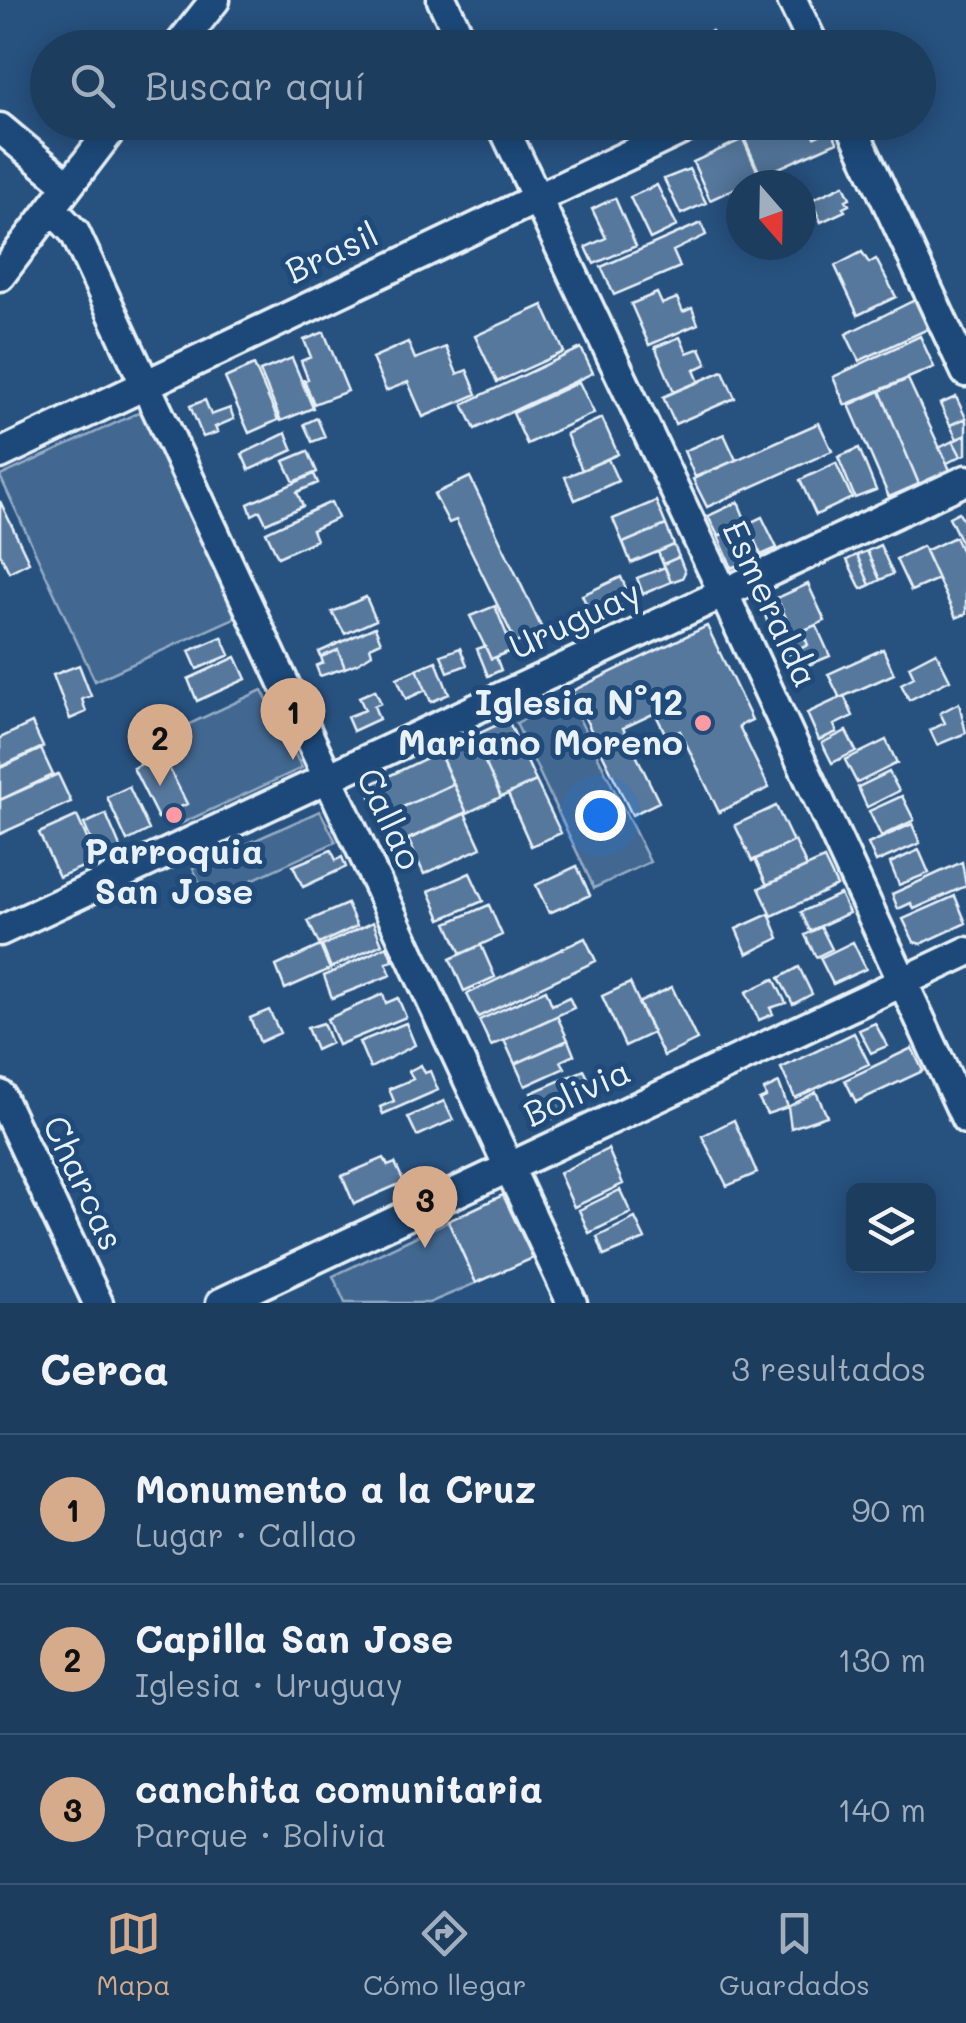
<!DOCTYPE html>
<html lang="es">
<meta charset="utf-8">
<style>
body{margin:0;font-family:Mali,sans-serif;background:#2a4868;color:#f1f3f6}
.controls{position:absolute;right:30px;bottom:30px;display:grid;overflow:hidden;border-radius:15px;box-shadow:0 5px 25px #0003}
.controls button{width:90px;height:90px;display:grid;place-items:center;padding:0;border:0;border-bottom:2px solid #3b5674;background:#1d3d5f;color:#f1f3f6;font:50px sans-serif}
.compass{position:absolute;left:726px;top:170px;width:90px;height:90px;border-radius:50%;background:#1d3d5f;box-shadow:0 5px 25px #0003;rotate:160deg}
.you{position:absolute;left:600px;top:815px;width:35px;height:35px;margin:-25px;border:8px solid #fff;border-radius:50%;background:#1a73e8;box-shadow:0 0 0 15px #1a73e833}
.badge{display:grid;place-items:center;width:65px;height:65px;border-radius:50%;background:#d6ab8b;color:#111;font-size:32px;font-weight:700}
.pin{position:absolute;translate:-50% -82px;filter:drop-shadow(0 2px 5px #0008)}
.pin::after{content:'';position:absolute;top:52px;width:35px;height:30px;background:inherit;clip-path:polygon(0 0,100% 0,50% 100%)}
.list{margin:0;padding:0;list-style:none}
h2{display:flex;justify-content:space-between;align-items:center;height:130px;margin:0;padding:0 40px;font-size:42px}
h2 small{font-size:32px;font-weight:400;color:#a0aebd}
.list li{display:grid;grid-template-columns:65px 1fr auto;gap:30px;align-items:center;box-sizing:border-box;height:150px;padding:0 40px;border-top:2px solid #3b5674}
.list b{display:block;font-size:38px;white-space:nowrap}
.list p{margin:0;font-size:32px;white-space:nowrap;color:#a0aebd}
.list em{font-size:32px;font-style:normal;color:#a0aebd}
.icon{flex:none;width:55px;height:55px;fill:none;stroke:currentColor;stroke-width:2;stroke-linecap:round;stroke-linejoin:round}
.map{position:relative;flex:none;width:966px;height:1303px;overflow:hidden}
.search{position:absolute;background:#1d3d5f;box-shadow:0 5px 25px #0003;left:30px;right:30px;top:30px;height:110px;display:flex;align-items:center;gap:25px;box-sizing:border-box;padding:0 35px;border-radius:55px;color:#a0aebd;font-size:38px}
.sheet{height:580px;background:#1d3d5f}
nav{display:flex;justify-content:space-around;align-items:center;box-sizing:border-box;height:140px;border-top:2px solid #3b5674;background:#1d3d5f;font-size:28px;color:#a0aebd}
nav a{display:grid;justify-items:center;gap:5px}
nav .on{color:#d6ab8b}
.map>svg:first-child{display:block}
.green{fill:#436891;stroke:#96acc4;stroke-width:2.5}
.building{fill:#57789d;stroke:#e8f1f8;stroke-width:2.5}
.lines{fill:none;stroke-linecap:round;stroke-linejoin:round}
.minor-casing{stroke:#e8f1f8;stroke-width:35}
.minor{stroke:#1f4a7a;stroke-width:28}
.poi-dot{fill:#ff9aa2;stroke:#1f4a7a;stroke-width:4}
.labels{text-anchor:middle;stroke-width:10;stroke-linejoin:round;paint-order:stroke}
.street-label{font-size:35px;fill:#e8f1f8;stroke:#1f4a7a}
.poi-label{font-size:35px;font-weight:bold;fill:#e8f1f8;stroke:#1f4a7a;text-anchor:end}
</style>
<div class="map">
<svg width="966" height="1303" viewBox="0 0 966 1303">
<rect width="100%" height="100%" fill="#27517f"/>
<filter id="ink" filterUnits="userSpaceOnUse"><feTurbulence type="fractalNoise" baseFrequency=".01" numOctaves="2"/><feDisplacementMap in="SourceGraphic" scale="20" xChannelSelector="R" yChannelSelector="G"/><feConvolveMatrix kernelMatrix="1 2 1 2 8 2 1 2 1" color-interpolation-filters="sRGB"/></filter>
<g filter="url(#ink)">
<path class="green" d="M144 410 239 616 95 681 0 476Z
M262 690 302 768 180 824 140 747Z
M569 698 650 862 594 888 516 723Z
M320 811 336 842 207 900 193 868Z
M448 1221 476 1283 429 1303H345L333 1276Z"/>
<path class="building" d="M712 31 720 48H676Z
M780 122H829L837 142 761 176 744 138Z
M808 122H829L832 129 815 137Z
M743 139 760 177 710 200 693 162Z
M689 169 706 203 681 214 664 179Z
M657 185 677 226 650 239 630 197Z
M844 185 850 198 846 200 849 205 843 208 845 211 821 222 811 200Z
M615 198 636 246 594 264 586 247 606 238 592 209Z
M701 223 706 235 673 251 680 267 614 295 601 267Z
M862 252 869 263 876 259 896 297 858 315 835 266Z
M657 293 662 304 677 298 683 312 692 308 698 324 649 345 631 304Z
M915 300 928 329 859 361 846 334Z
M543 305 564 352 497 382 475 336Z
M324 332 348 391 314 404 304 380 308 379 301 361 311 357 304 340Z
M920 336 934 367 845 405 833 377Z
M680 337 687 353 700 348 707 364 694 370 699 382 674 392 655 347Z
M408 342 415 359 446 347 457 374 467 370 477 394 423 417 408 382 386 391 372 358Z
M581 348 593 373 475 429 463 404Z
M292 358 313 408 281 421 260 371Z
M254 365 278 420 249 433 225 378Z
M723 371 735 398 675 424 663 397Z
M908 379 950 470 919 484 880 391Z
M579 382 594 413 527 444 513 413Z
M880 391 919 484 889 497 849 405Z
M956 397 966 418 950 425 940 404Z
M205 400 211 415 230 408 234 419 215 427 218 432 203 437 190 406Z
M317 418 325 437 312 442 304 424Z
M602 418 618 454 582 470 566 434Z
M966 418V435L957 439 950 425Z
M819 423 832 451 707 507 693 479Z
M286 433 293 450 249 470 242 454Z
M724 434 736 460 695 477 684 451Z
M966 435V454L961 456 953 441Z
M953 441 961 456 947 463 939 448Z
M859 448 876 490 855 498 838 457Z
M308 451 317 472 294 482 284 461Z
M608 459 618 481 575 500 565 477Z
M836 463 852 498 816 515 800 480Z
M314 474 318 483 297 492 303 506 266 523 260 511 252 515 248 504Z
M470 477 543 631 516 643 456 520 449 523 434 494Z
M0 501 29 562 9 572 0 553Z
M656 501 666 525 623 543 613 519Z
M331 502 338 518 312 530 316 540 278 557 266 532Z
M738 502 747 524 718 536 708 516Z
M959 512 966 526V552L949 517Z
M762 517 777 548 761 555 747 524Z
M747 524 761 555 748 561 733 530Z
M666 525 674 545 631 563 623 543Z
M733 530 748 561 732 568 718 536Z
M955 537 966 561V614L956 618 925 551Z
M674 545 679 557 663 564 658 552Z
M880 545 893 574 880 580 867 551Z
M923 546 938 579 911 591 896 559Z
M867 551 880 580 870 585 857 555Z
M857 555 870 585 861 589 847 560Z
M679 557 685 572 682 578 671 582 663 564Z
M665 567 671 582 643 594 637 578Z
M621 577 631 600 620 605 617 599 590 612 582 595Z
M808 584 825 621 776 643 770 630 788 622 777 598Z
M366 597 376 620 345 634 332 612Z
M777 598 788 622 770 630 763 609Z
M495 606 513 650 491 659 470 616Z
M816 625 830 656 804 667 796 651 808 645 802 631Z
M707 626 752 720 739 726 769 788 719 812 680 731 667 737 655 713 623 728 659 802 632 815 572 691Z
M375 627 381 642 370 647 372 654 358 663 345 668 338 650 321 657 319 652Z
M802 631 808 645 783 657 776 643Z
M222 637 230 655 197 669 189 651Z
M485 646 491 659 496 657 501 670 488 676 477 649Z
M460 648 467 665 448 672 441 655Z
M883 649 894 674 840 698 828 674Z
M338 650 345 668 320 676 316 666 323 663 321 657Z
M936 652 950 680 909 700 901 684 914 677 909 666Z
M236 657 246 679 197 701 188 679Z
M436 661 449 694 431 702 417 669Z
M79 665 91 696 82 699 86 712 70 719 53 675Z
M417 669 426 690 406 699 397 678Z
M375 690 381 703 374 706 379 719 353 731 347 717 365 710 359 697Z
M844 696 853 716 834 725 837 732 819 740 807 713Z
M959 703 966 733 937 745 930 730 945 723 940 713Z
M508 720 536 781 501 797 473 736Z
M32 723 43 747 0 767V738Z
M846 731 856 751 832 763 822 743Z
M473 736 501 797 467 813 439 752Z
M886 740 897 763 857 783 845 760Z
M41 749 53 775 0 800V768Z
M439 752 453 784 381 817 370 795 374 783Z
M162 754 187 804 158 818 133 768Z
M889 772 899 791 867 807 858 787Z
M58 774 71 802 0 834V800Z
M536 781 561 833 531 846 508 794Z
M453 784 467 813 394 846 381 817Z
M129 787 149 830 127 841 107 797Z
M902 796 914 820 881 836 869 811Z
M776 806 793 842 752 861 735 825Z
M465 813 481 848 424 874 408 839Z
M106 814 121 849 99 859 84 824Z
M77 816 97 861 59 877 39 833Z
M912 824 920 843 876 862 868 844Z
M795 841 807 867 767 885 755 859Z
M331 850 336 860 342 857 346 867 303 887 293 866Z
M919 850 929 873 899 885 890 863Z
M824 859 837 886 772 916 759 888Z
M962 862 966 886 914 909 911 903 898 909 892 894Z
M577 866 590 895 549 913 536 885Z
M470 873 483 901 441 919 429 891Z
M840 894 849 913 810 931 801 912Z
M955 896 966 923 921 944 914 942 903 919Z
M347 904 357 926 319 944 308 921Z
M489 905 502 935 461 954 447 923Z
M769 914 779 938 747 954 736 929Z
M373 922 382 944 331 968 322 946Z
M821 927 832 949 816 957 805 935Z
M585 938 596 961 478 1017 467 994Z
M853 942 866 969 833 984 820 958Z
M481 945 495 977 464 991 450 959Z
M320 946 330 969 285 989 276 966Z
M387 946 393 961 386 963 391 975 332 998 324 976Z
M799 967 812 994 793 1004 779 978Z
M774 979 786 1003 770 1008 773 1014 759 1020 746 992Z
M630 983 653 1033 625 1046 602 996Z
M672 987 697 1040 664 1056 638 1003Z
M546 990 552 1005 569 997 574 1008 491 1046 479 1020Z
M383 994 386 1003 398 998 406 1017 338 1045 327 1019Z
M269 1010 280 1033 260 1042 250 1018Z
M557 1016 568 1040 515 1064 504 1040Z
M323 1023 331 1043 316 1050 307 1028Z
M406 1023 415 1045 370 1068 359 1042Z
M875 1023 887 1046 871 1053 859 1030Z
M854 1033 869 1064 795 1098 781 1068Z
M568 1040 574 1055 561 1061 565 1068 525 1086 515 1064Z
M912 1048 923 1071 856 1102 845 1080Z
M421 1065 425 1073 430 1071 438 1090 383 1114 380 1107 394 1101 389 1089 413 1079 409 1071Z
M584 1070 592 1086 577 1093 583 1102 561 1119 559 1116 544 1122 531 1093Z
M779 1083 788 1107 767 1114 759 1100 766 1097 764 1090Z
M816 1092 827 1116 791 1128 788 1107Z
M444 1101 453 1120 417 1136 408 1117Z
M734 1120 757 1173 727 1186 702 1136Z
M608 1149 623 1184 574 1207 559 1173Z
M384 1158 388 1166 395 1163 404 1182 354 1204 342 1176Z
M620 1190 631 1213 589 1233 579 1210Z
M503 1195 533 1258 476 1283 448 1221Z
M635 1218 645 1239 604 1256 597 1237Z"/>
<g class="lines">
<defs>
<path id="minor" d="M442 0 465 48
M792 0 815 48
M177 48 215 0
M501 122 723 592 966 1119
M850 122 966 372
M0 128 68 185
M52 209 75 233 572 1303
M0 276 117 122
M0 454 698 122
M0 931 966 480
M0 1095 98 1303
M221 1303 966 952"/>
</defs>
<use href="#minor" class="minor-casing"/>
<use href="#minor" class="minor"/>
</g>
</g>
<g class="poi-dot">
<circle cx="703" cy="723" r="10"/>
<circle cx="174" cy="815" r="10"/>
</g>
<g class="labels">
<g class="street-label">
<text transform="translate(332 253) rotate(-25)" y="12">Brasil</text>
<text transform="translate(770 604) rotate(65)" y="12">Esmeralda</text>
<text transform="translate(575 620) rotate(-25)" y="12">Uruguay</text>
<text transform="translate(389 819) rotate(65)" y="12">Callao</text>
<text transform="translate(577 1093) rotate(-25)" y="12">Bolivia</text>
<text transform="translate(83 1183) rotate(65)" y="12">Charcas</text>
</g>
<g class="poi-label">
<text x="683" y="715">Iglesia N°12<tspan x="683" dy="40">Mariano Moreno</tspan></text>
<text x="174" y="864" text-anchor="middle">Parroquia<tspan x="174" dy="40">San Jose</tspan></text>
</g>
</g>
</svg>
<div class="controls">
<button><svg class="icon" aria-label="layers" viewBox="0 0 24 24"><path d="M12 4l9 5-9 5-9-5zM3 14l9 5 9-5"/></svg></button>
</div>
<svg class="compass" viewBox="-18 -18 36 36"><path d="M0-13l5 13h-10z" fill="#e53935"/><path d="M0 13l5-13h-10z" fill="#a0aebd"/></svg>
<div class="you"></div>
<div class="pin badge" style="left:293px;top:760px">1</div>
<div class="pin badge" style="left:160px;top:786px">2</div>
<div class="pin badge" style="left:425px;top:1248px">3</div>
<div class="search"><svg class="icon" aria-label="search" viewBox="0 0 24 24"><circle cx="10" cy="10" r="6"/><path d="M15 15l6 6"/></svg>Buscar aquí</div>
</div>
<section class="sheet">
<h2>Cerca<small>3 resultados</small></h2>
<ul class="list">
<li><span class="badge">1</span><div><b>Monumento a la Cruz</b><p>Lugar · Callao</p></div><em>90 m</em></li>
<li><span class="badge">2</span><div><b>Capilla San Jose</b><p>Iglesia · Uruguay</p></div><em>130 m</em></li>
<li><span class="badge">3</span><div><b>canchita comunitaria</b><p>Parque · Bolivia</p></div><em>140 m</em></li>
</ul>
</section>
<nav>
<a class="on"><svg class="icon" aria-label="map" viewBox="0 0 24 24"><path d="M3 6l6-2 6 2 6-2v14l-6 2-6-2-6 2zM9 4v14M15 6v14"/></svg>Mapa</a>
<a><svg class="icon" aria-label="directions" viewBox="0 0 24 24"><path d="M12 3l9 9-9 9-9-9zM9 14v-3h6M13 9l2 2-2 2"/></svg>Cómo llegar</a>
<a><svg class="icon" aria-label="saved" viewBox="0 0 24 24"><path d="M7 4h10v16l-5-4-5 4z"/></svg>Guardados</a>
</nav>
